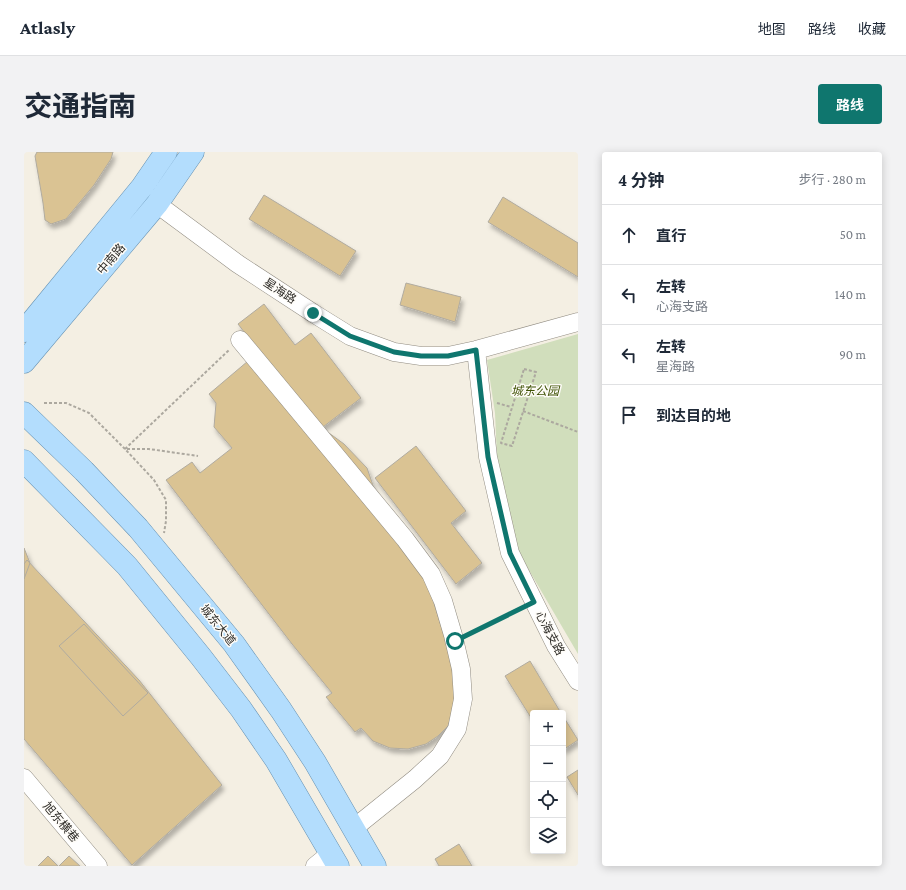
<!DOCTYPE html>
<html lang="zh">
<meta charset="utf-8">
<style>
body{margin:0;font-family:"Crimson Pro","Noto Sans SC",serif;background:#f2f2f3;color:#1f2937}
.controls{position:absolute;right:12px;bottom:12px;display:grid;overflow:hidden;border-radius:4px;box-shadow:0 2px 10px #0003}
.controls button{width:36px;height:36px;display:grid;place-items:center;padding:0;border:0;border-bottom:1px solid #e0e1e3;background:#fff;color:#1f2937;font:20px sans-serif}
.stop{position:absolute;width:12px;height:12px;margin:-9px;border:3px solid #0f766e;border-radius:50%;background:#fff}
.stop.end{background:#0f766e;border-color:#fff;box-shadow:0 1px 4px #0008}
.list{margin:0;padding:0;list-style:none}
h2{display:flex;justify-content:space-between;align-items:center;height:52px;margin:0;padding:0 16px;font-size:17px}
h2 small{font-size:13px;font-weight:400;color:#747a83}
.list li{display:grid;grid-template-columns:26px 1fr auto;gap:12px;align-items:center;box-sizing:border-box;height:60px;padding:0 16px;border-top:1px solid #e0e1e3}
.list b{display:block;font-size:15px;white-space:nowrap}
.list p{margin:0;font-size:13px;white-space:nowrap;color:#747a83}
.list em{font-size:13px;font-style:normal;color:#747a83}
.icon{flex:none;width:22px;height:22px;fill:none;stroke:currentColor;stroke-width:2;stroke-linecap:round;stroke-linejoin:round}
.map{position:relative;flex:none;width:554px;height:714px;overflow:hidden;border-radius:4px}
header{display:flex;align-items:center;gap:24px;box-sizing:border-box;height:56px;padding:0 20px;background:#fff;border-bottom:1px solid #e0e1e3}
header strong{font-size:19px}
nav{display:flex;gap:22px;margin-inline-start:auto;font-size:14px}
.intro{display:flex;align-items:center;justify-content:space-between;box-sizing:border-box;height:96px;padding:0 24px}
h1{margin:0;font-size:28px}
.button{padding:10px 18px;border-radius:4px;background:#0f766e;color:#fff;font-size:14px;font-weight:700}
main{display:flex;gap:24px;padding:0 24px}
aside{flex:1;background:#fff;border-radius:4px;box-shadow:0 2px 10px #0003}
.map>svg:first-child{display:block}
.green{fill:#d1debc}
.building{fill:#dac393;stroke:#b0aba0;filter:url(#shadow)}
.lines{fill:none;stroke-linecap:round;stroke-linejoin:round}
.minor-casing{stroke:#918c82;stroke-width:19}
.major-casing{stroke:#6591b2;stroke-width:23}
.path{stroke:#aca89f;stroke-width:2;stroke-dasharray:3 2;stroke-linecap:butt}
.minor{stroke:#fff;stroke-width:18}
.major{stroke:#b3ddfd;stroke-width:22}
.route{stroke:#0f766e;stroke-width:5}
.labels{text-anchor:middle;stroke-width:3;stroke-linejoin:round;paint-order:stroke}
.street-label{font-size:12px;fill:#302e2a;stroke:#fefcf8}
.park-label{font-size:12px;font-style:italic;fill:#3f5205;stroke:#fefcf8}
</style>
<header>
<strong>Atlasly</strong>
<nav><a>地图</a><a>路线</a><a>收藏</a></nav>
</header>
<div class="intro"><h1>交通指南</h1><a class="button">路线</a></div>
<main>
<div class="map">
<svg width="554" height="714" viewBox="0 0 554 714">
<defs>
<filter id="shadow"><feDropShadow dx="2.5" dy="4.5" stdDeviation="2" flood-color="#0004"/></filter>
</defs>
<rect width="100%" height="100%" fill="#f4efe3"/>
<path class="green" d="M554 182V502L495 401 473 305 471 261 463 208Z"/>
<path class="building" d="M13 0H89L87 7 70 33 42 67 27 72 21 68 19 51 11 4Z
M240 43 332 99 316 124 225 67Z
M479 45 554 91V125L464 70Z
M382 131 437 145 431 170 376 153Z
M240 152 271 193 287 181 337 246 295 278 214 172Z
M224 209 291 286 305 281 320 292 343 316 355 351 403 429 426 502 431 540 429 560 424 574 414 584 402 592 384 597 366 596 349 589 337 576 331 580 302 545 308 541 268 492 142 328 168 310 176 321 208 296 190 275 192 251 185 242Z
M392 294 442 359 427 371 458 411 432 432 351 326Z
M0 396 6 411 0 427Z
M3 408 115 528 198 633 108 713 0 587V412Z
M60 472 124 541 99 564 35 494Z
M506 509 537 561H509V569L481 524Z
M539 564 554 588 539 598Z
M554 618V643L543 625Z
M435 692 448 714H415L411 707Z
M24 704 34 714H14Z
M45 704 56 714H35Z"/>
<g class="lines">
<defs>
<path id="minor" d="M133 52 214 112 289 161 326 184 370 200 397 204H424L452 198 554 170
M216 188 381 387 407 422 419 449 429 483 437 517 439 547 433 577 416 604 391 627 330 676
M452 198 464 305 486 401 532 494 554 529
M0 626 74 714
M291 714 307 701"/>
<path id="major" d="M0 179 118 35 142 0
M0 210 133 52 169 0
M0 261 60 319 114 376 210 492 257 558 291 610 351 714
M0 309 103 414 177 505 217 557 252 608 314 714"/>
</defs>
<use href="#minor" class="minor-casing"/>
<use href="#major" class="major-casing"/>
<path class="path" d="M500 217 512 220 488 294 477 291Z
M20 251H42L65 261 101 297 130 328 142 348V369L140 381
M473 251 487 255
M499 259 554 280
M101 297 205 198
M103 297H125L174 304
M443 483 497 457"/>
<use href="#minor" class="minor"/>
<use href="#major" class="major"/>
</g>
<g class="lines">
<path class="route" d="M289 161 326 184 370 200 397 204H424L452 198 464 305 486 401 510 450 431 489"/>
</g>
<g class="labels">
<g class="street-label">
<text transform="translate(87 107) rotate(-50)" y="4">中南路</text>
<text transform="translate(256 139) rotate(33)" y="4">星海路</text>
<text transform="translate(194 473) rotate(51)" y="4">城东大道</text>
<text transform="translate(526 481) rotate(62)" y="4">心海支路</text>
<text transform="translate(37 670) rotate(50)" y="4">旭东横巷</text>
</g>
<g class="park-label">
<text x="511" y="243">城东公园</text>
</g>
</g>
</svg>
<div class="controls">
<button>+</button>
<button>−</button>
<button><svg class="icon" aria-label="locate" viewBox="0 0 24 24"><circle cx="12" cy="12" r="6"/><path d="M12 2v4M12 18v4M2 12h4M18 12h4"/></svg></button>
<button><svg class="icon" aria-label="layers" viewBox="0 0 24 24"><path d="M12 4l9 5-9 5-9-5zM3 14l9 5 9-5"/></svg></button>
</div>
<div class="stop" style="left:431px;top:489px"></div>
<div class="stop end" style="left:289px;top:161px"></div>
</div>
<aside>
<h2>4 分钟<small>步行 · 280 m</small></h2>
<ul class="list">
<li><svg class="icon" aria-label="ahead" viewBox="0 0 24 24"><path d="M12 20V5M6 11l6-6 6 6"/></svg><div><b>直行</b></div><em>50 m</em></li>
<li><svg class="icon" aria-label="left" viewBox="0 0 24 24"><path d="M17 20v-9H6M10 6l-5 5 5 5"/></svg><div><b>左转</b><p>心海支路</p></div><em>140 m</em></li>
<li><svg class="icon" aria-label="left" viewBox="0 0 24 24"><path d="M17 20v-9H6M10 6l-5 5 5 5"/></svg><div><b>左转</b><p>星海路</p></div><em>90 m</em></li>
<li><svg class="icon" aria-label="arrive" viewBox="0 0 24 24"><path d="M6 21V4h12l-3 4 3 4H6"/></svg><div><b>到达目的地</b></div></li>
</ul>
</aside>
</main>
